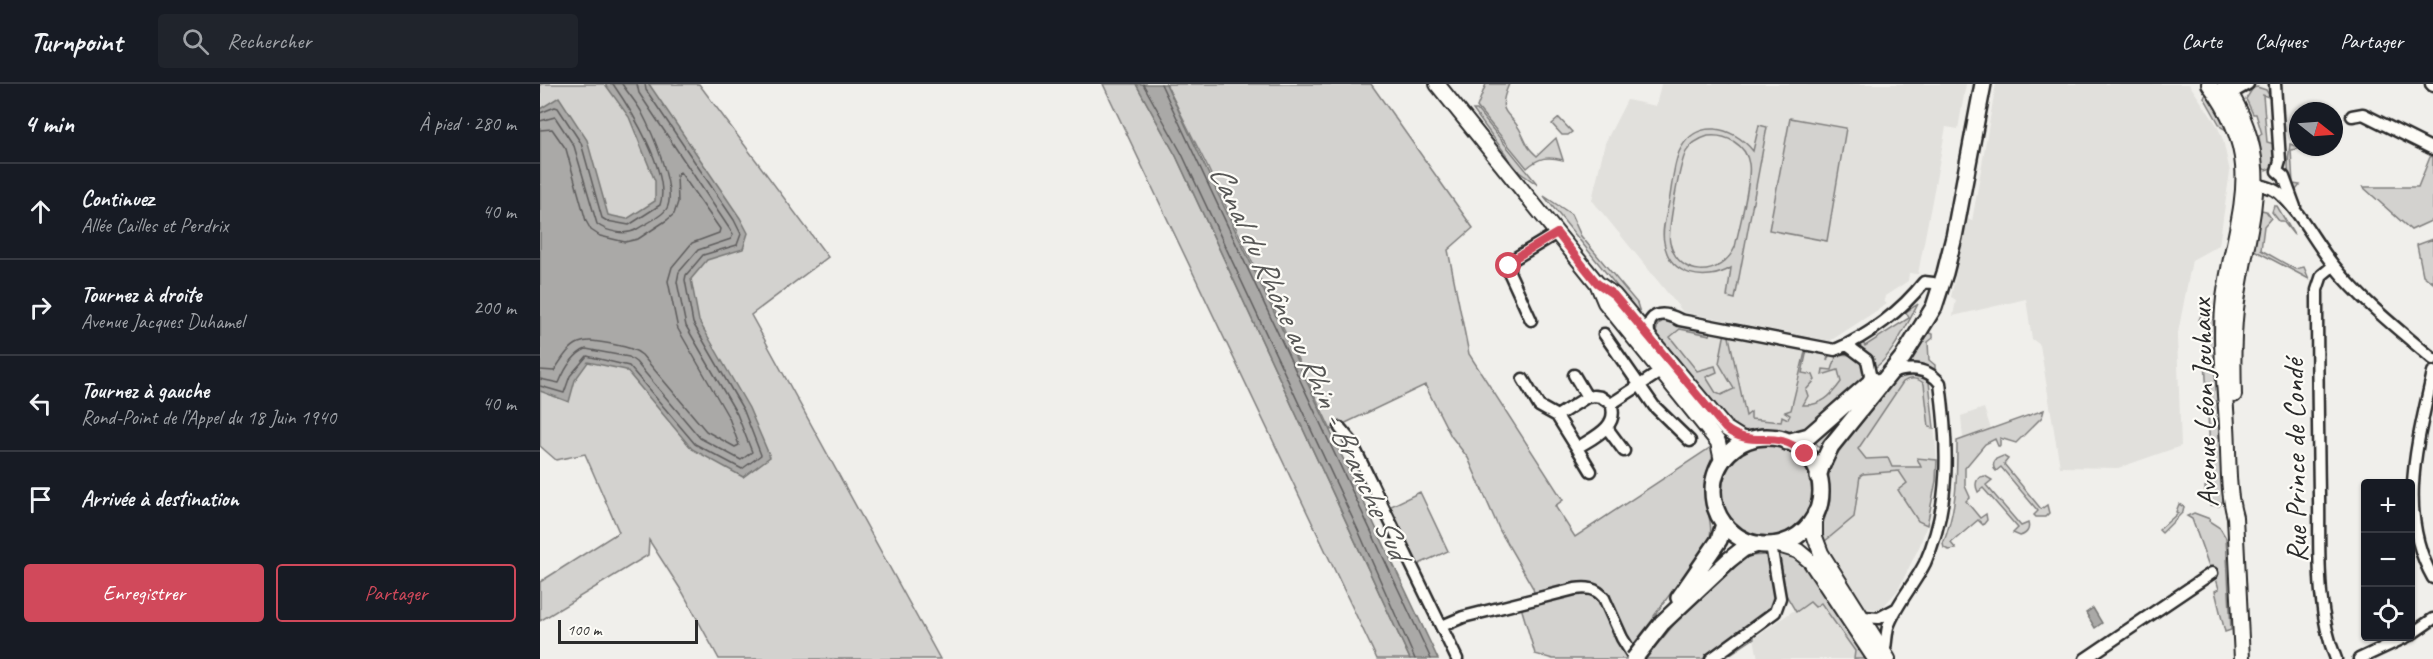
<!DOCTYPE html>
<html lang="fr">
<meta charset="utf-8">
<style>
body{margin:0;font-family:Caveat,sans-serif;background:#20242c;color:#f1f3f6}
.controls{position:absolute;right:18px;bottom:18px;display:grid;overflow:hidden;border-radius:6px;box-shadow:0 2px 4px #0004}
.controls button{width:54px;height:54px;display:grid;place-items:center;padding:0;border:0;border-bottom:2px solid #363941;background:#171b24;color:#f1f3f6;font:30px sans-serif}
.compass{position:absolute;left:1749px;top:18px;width:54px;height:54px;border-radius:50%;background:#171b24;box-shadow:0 2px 4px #0004;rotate:107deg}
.scale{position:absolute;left:18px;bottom:15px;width:140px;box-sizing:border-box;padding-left:6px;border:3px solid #2b2b2b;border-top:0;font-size:16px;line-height:21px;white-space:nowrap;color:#2b2b2b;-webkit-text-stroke:4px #fdfcf7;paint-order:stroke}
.stop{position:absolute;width:18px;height:18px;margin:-14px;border:4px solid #d1495b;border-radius:50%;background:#fff}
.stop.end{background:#d1495b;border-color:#fff;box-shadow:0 2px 6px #0008}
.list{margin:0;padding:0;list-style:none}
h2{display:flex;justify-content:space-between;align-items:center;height:78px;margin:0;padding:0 24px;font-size:26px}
h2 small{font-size:20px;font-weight:400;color:#9ea1a6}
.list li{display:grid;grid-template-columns:39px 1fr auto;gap:18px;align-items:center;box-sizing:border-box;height:96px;padding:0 24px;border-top:2px solid #363941}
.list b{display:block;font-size:22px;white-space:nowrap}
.list p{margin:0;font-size:20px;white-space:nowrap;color:#9ea1a6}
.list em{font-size:20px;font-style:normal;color:#9ea1a6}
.actions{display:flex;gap:12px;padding:18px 24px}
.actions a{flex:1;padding:14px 0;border:2px solid #d1495b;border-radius:6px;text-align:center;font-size:21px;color:#d1495b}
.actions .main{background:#d1495b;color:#fff}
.icon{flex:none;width:33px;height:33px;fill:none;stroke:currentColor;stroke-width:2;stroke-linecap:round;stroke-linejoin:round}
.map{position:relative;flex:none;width:1893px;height:575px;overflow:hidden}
header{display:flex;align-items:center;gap:36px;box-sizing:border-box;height:84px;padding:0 30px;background:#171b24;border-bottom:2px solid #363941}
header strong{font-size:28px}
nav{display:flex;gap:33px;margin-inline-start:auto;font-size:21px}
.search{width:420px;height:54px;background:#20242c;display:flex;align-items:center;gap:15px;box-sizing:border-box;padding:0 21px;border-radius:6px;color:#9ea1a6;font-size:22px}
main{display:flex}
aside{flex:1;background:#171b24}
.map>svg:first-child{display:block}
.built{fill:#e1e0dc}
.green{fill:#d3d2cf;stroke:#7f7e7d;stroke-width:1.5;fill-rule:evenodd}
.water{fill:#aaa9a7;stroke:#777775;stroke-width:1.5}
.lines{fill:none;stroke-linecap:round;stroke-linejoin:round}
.shore{stroke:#5e5d5d;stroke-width:1.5}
.street-casing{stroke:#2b2b2b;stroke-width:15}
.secondary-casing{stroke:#2b2b2b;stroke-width:18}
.primary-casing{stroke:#2b2b2b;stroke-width:20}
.street{stroke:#fdfcf7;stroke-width:10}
.secondary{stroke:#fdfcf7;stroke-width:14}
.primary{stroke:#fdfcf7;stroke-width:15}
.primary-bridge-casing{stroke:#2b2b2b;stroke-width:20;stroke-linecap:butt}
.primary-bridge{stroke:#fdfcf7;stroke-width:15}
.route{stroke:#d1495b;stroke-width:8}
.labels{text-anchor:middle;stroke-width:4.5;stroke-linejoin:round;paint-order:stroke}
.street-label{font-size:30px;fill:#2b2b2b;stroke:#fdfcf7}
.water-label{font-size:32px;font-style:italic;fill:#575756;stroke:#fdfcf7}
</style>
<header>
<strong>Turnpoint</strong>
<div class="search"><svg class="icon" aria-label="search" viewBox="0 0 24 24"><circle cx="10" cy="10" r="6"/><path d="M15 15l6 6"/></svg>Rechercher</div>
<nav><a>Carte</a><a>Calques</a><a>Partager</a></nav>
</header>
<main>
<aside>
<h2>4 min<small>À pied · 280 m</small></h2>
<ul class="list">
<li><svg class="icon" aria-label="ahead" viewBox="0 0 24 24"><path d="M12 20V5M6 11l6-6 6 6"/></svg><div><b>Continuez</b><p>Allée Cailles et Perdrix</p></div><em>40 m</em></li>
<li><svg class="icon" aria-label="right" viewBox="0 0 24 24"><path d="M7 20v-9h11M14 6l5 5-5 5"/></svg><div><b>Tournez à droite</b><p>Avenue Jacques Duhamel</p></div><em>200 m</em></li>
<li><svg class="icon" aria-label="left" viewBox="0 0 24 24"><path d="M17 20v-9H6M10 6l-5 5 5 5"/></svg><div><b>Tournez à gauche</b><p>Rond-Point de l’Appel du 18 Juin 1940</p></div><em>40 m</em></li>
<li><svg class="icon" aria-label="arrive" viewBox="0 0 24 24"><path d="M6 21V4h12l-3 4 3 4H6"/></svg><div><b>Arrivée à destination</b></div></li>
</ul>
<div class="actions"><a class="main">Enregistrer</a><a>Partager</a></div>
</aside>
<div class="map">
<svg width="1893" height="575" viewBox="0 0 1893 575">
<rect width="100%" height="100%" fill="#f0efeb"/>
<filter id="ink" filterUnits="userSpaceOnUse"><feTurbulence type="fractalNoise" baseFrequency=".0167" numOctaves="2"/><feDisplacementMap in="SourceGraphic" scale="12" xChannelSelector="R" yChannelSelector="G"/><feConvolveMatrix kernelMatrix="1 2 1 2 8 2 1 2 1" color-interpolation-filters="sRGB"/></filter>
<g filter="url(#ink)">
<path class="built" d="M1121 0H1426L1418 45 1406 43 1378 190 1369 189 1368 197 1345 212 1344 217 1347 220 1290 257 1143 228 1052 116 1065 59 1087 16 1116 22Z
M1456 0H1649L1677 41 1683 56 1690 88 1679 161 1652 176 1637 254 1641 362 1578 384 1520 383 1500 261 1492 255 1486 215 1413 232 1416 216 1411 213 1427 135 1432 137Z
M1124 237 1314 273 1323 289 1254 340 1194 335 1119 241Z
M1359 292 1387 295 1391 304 1397 376 1396 397 1390 432 1380 461 1358 506 1342 524 1334 525 1325 524 1286 462 1297 386Z
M1444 324 1451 345 1423 355 1421 332Z
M1277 510 1323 575H1218L1214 554Z"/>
<path class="green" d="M0 0H159L288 173 211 231 400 575H179L143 509 109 456 108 471 0 537V498L79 448 45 370 16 376 0 362Z
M563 0H596L636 72 870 575H837Z
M626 0H831L933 144 908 166 929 270 1023 416 1015 422 1035 453 1174 361C1175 376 1164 387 1164 402 1163 420 1175 439 1169 457L1114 532 1121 556 1136 538 1207 472 1228 471 1237 508 1233 525 1214 542V554L1183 575H1013L995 570 981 523 996 520 993 504 960 447 928 374 911 352 885 301 791 346 666 80Z
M946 0H969C955 32 970 26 981 48 987 60 986 62 997 72L1016 54 1023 76C1008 72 999 73 987 84L937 23Z
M1717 3 1726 6 1731 14 1723 11 1727 58 1734 60 1735 73 1731 84 1726 86 1723 84 1719 52 1722 50 1716 30H1713L1706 15 1713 4Z
M1669 7 1681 25 1688 47 1681 43 1664 13Z
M933 26H937L998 101 979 88Z
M1019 34 1032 48 1028 51H1022L1012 40Z
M1250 34 1306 44 1287 157 1229 146Z
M1219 41 1227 43 1195 215 1187 213 1191 184C1165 199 1129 192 1124 158 1121 145 1127 130 1129 118 1132 102 1133 83 1139 68 1155 33 1193 42 1213 67ZM1168 52C1186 50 1206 60 1209 80 1212 96 1199 144 1195 163 1181 194 1139 195 1130 159 1127 148 1140 79 1146 68 1151 59 1158 55 1168 52Z
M1750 60 1758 63V65L1751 66 1753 100 1760 101 1756 106C1745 95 1748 75 1750 60Z
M1893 72V136L1871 146 1823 103H1878L1890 73Z
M1004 112 1031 130 1041 152 1097 219 1101 232Z
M1734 122H1737L1754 151 1743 137H1739L1732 128Z
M1721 126 1726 127 1731 134 1724 142 1721 166 1755 185 1764 183 1769 195 1714 166Z
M1893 155V199L1883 191 1877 161Z
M1378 220C1369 237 1350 276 1334 284L1330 273 1317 261 1321 256 1325 262 1369 234 1366 228Z
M1662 229 1666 236 1673 235 1685 414 1679 422 1670 421 1666 415 1665 403 1672 402 1664 258 1665 237 1659 236Z
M1125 236 1171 247 1170 251 1140 245 1130 253 1157 287 1175 282 1177 288 1166 293 1176 309 1181 311 1194 305 1179 279 1185 248H1188L1206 332 1211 328V335L1241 338 1242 332 1248 335 1250 331 1245 328 1251 326 1266 264 1290 269 1287 277 1288 269 1267 266 1262 289 1273 291 1275 296 1266 306 1268 312 1263 321C1281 322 1291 312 1301 298L1298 286 1282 291 1283 285 1292 286 1297 270 1313 271 1322 277 1325 289 1323 298 1266 346 1256 349 1222 344 1204 347 1189 338 1116 248 1118 240Z
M1389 249 1393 250V254L1388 258 1389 276 1395 281V288L1379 281 1368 280Z
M1372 289 1384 293 1389 298 1394 344 1389 343 1384 300C1379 294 1370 293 1363 298L1318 365 1326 375 1348 374 1352 383H1381L1377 374 1397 376 1396 397 1387 441 1378 437 1358 406 1367 399 1359 387 1323 390 1320 392 1314 433 1284 458 1281 446 1290 417 1288 394 1293 375 1354 297 1359 292Z
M1328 305 1283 368 1272 354Z
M1504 326 1502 333 1476 359 1460 354V362H1458L1455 355 1445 360 1425 384V402L1430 413 1426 417 1440 434 1446 430 1447 436 1443 441 1438 436 1411 459 1416 465 1409 466 1404 464 1403 460C1417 424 1417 396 1417 357Z
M1179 407a48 48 0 1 1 96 0a48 48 0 1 1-96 0Z
M1463 372 1468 375 1464 380 1501 425 1507 421 1509 429 1505 433H1496L1494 431 1498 427 1461 383 1456 387C1452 383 1453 379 1456 375Z
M1445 392 1452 396 1446 401 1481 442 1488 439C1490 445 1487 450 1480 452L1473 449 1478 444 1443 404 1438 408C1435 402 1435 397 1440 393Z
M880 408 908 467 877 481 849 423Z
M1639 420 1644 423 1643 428 1622 449 1619 446 1638 429 1636 428Z
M1654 429 1670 435 1669 437 1680 444 1686 454 1691 546 1685 548 1675 507 1679 505 1673 484 1670 485 1652 435 1647 432Z
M1240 470C1245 471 1250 471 1254 474 1277 486 1309 547 1324 570V575H1314L1315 567 1281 519 1275 523 1270 518 1256 528 1246 511 1236 471Z"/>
<path class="water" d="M65 0H109L200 134 208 149 203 165 167 176 151 195 159 237 209 324 230 373 203 393 152 365 86 286 48 278 35 296 29 318 0 307V25L19 13 47 56 68 131 87 135 115 117V97L89 33Z
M596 0H626L898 575H870L636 72Z
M1553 524 1562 539 1555 544 1546 529Z"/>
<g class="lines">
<path class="shore" d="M603 0 642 70 818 446 875 575
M621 0 891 575
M0 29 15 23 18 24 41 59 62 134 67 137 89 141 120 121C131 90 91 26 73 0
M0 37 15 33 34 62 57 140C67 148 86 152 97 145 105 140 122 133 127 124 137 104 111 46 101 27 95 17 88 9 82 0
M0 46 12 45 26 65 46 137 51 146 60 152 85 158 98 155 127 136 134 130 138 118 137 91 140 88 180 145 179 149 152 159 132 183 128 197 138 245 189 334 199 361 195 363 166 347 102 271C95 265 86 263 76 261 39 253 34 255 14 287L0 286
M0 295 19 299C24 287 33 270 46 265L89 273 96 278 160 354 201 376 212 368 197 330 146 242 137 198 139 188 158 166 191 155 193 150 99 9 97 0
M0 302 24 309 30 292 47 272 89 282 155 360 202 385 221 371 204 327 153 239 145 196 146 191 163 171 197 161 201 150 194 136 106 6 105 0"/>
<defs>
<path id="street" d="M1735 0 1740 77 1737 87 1744 93 1755 123
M1891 0 1893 2
M1685 13 1708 0
M1812 32 1823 30 1893 65
M1708 100C1719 101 1730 102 1739 109 1762 130 1775 159 1795 183 1823 218 1859 246 1893 275
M1793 182 1782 191 1777 206C1777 274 1778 343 1779 412 1780 466 1775 524 1796 575
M991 236 969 188V181L972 176 1017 149
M1064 250 1114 322 1150 357
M1110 255C1104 229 1121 226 1140 236L1295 266C1329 252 1362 226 1384 198L1393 199
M1307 261 1327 276 1330 290 1328 301
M1893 288C1878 357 1856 429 1893 494
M1034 291 1047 313
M983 295 999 322 1017 332
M1054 312 1061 313 1071 320C1080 343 1052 354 1037 364L1017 332 1047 313Z
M1071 320 1126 284
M800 344 811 357 917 575
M1067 344 1084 367
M1037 364 1051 387
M1323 533 1339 534 1356 525
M902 542 923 533 1035 505C1047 503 1056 504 1064 514L1082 554 1095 575
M1870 551 1893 535
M1344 570C1346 562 1346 552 1348 543 1356 520 1374 501 1385 479 1411 421 1408 360 1400 299 1386 282 1368 283 1349 290
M1171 575 1235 528 1240 514 1231 461
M1545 575 1672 489
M1819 575 1868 552"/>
<path id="secondary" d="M897 0 1057 199 1065 218 1178 358 1182 377
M1669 0C1728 79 1696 128 1684 214 1679 256 1685 300 1687 342 1689 372 1687 405 1695 433L1702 575
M1685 0C1739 85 1707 135 1696 225 1693 253 1693 283 1694 311
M1057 199 1074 211 1185 344 1201 354 1210 356
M1275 429V453L1281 469 1348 575
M1235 460 1258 467 1270 477 1335 575"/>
<path id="primary" d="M1173 407a54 54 0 1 1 108 0a54 54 0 1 1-108 0Z
M1247 358 1269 352 1333 296
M1278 393 1281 383 1291 362 1363 273 1394 223 1405 189 1414 153 1443 0
M1139 514 1179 456 1184 440
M1122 539 1189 476 1203 465 1218 460"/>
</defs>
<use href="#street" class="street-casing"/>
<use href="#secondary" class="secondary-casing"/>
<use href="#primary" class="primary-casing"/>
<use href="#street" class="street"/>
<use href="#secondary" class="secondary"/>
<use href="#primary" class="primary"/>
<defs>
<path id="primary-bridge" d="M1094 575 1122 539"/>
</defs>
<use href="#primary-bridge" class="primary-bridge-casing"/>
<use href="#primary-bridge" class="primary-bridge"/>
</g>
</g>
<g class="lines" filter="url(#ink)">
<path class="route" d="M969 182 972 176 1017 149 1057 199 1074 211 1185 344C1214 367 1234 342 1265 370"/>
</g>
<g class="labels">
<g class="street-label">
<text transform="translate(1664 319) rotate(-92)" y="10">Avenue Léon Jouhaux</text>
<text transform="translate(1755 377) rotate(-91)" y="10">Rue Prince de Condé</text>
</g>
<g class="water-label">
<text transform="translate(770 277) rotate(65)" y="11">Canal du Rhône au Rhin - Branche Sud</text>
</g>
</g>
</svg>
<div class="controls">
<button>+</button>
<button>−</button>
<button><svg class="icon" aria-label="locate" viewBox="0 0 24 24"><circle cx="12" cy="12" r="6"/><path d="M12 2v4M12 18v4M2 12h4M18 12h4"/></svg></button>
</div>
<svg class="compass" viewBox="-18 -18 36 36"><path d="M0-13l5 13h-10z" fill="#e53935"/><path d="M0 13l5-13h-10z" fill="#9ea1a6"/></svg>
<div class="scale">100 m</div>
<div class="stop" style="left:969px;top:182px"></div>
<div class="stop end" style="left:1265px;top:370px"></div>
</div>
</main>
